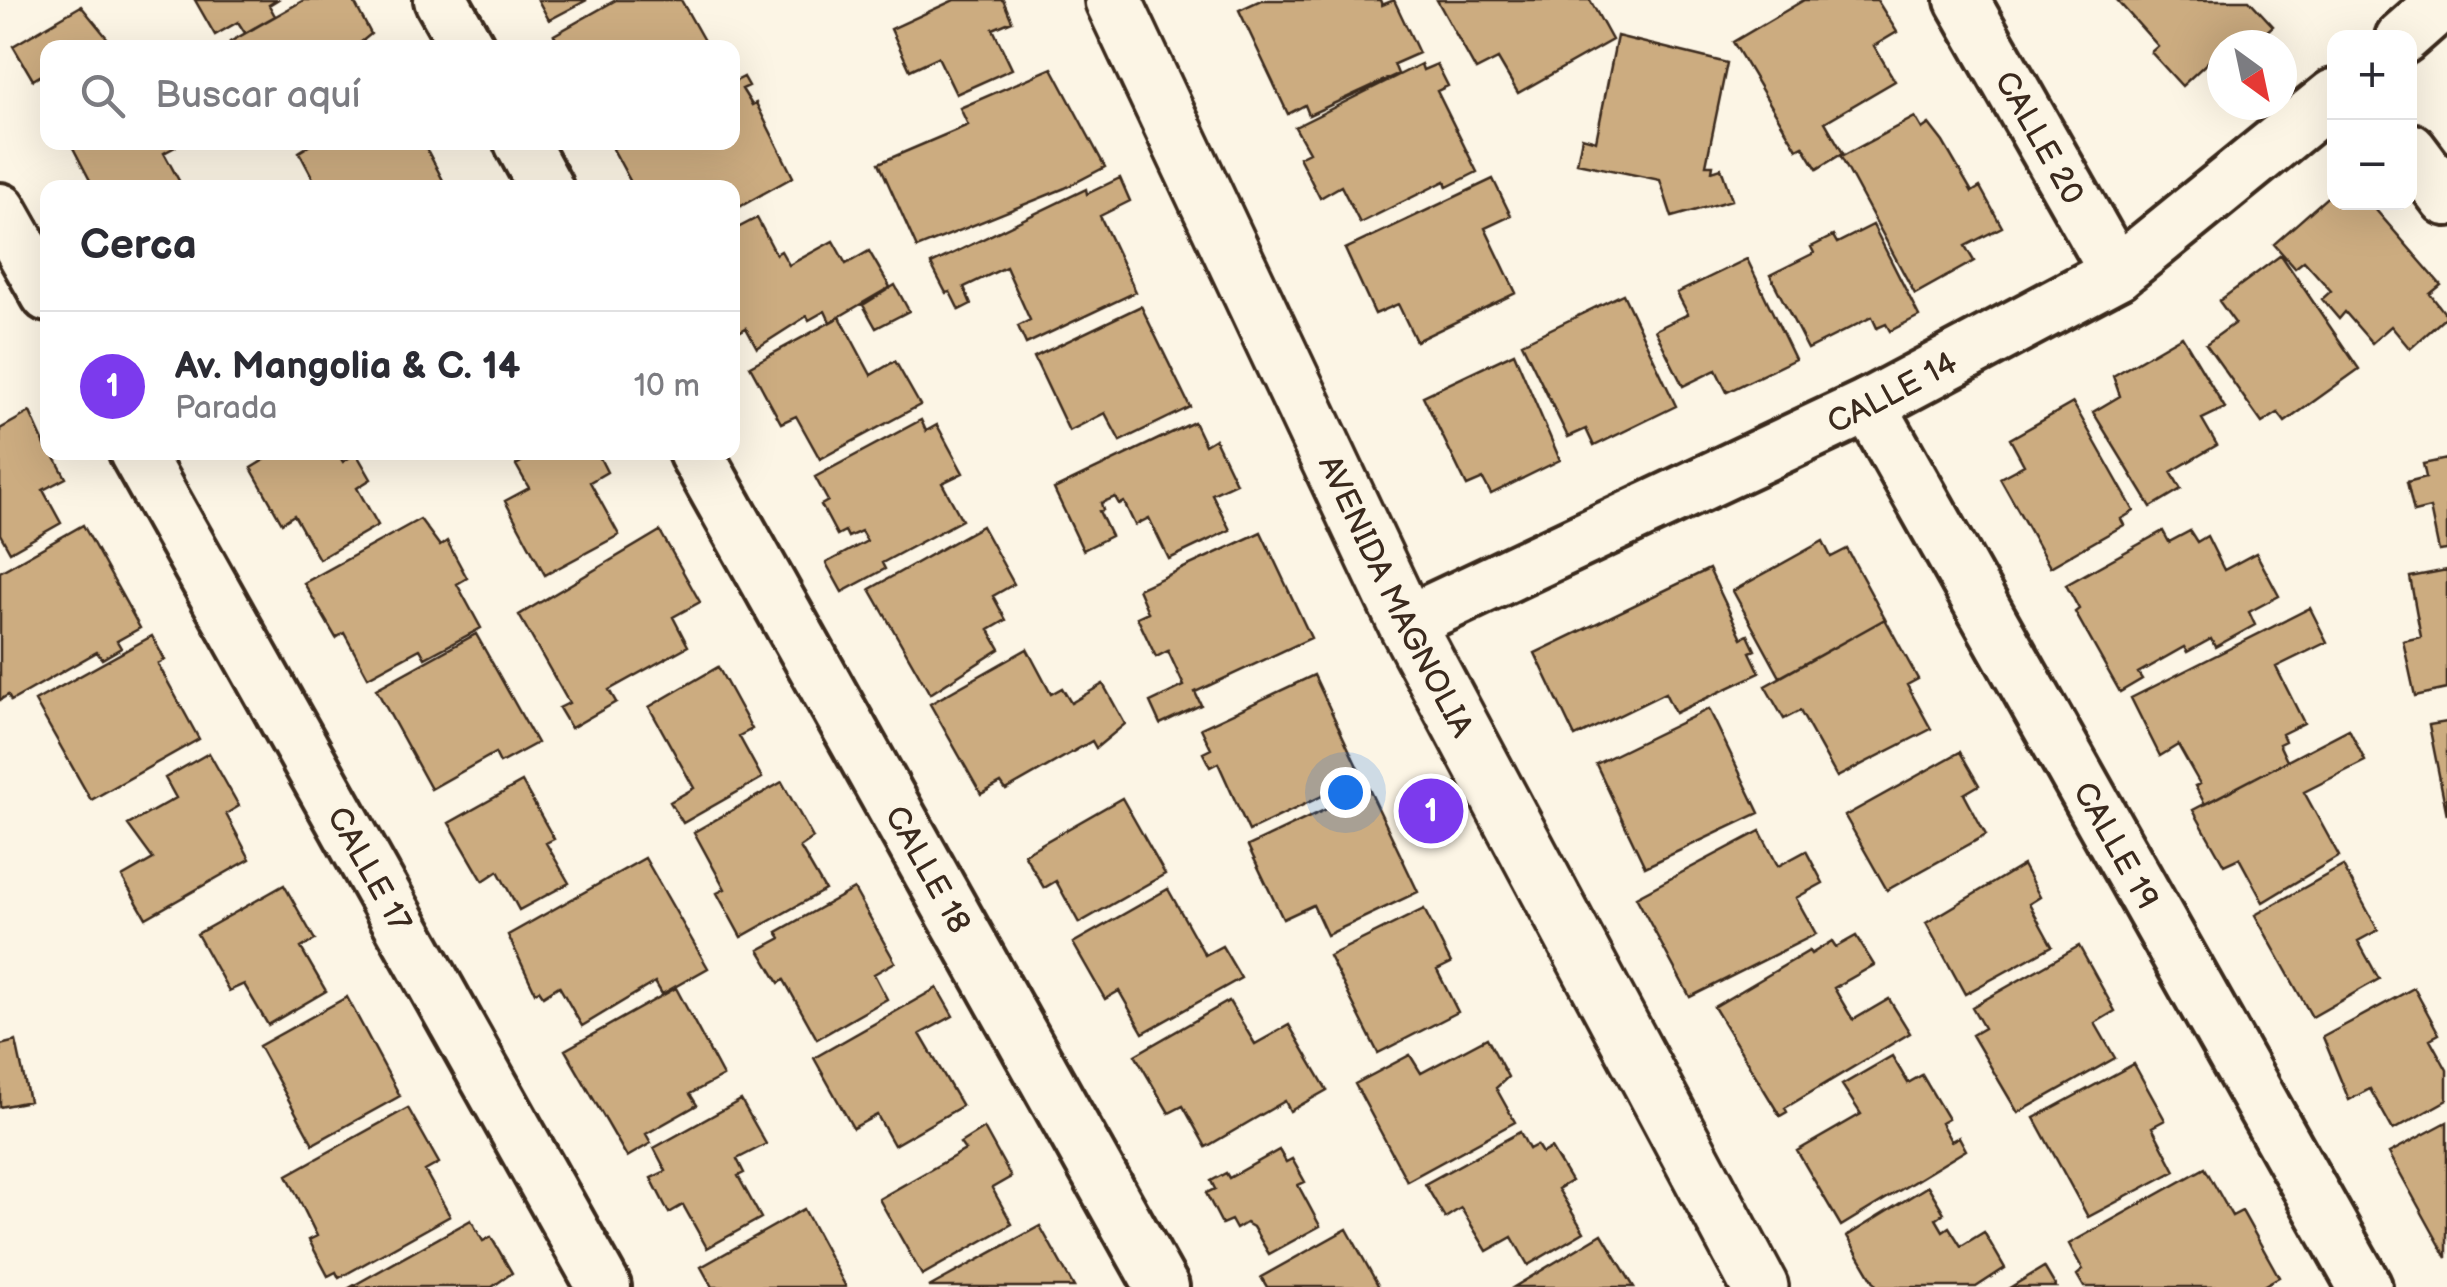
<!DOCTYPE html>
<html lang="es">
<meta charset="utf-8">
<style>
body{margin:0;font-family:"Balsamiq Sans",sans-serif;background:#f2f2f3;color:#2b2b33}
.controls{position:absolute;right:30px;top:30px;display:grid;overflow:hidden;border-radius:20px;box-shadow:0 10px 40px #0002}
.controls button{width:90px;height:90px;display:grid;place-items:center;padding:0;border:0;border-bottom:2px solid #e1e1e2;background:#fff;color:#2b2b33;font:50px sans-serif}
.compass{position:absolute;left:2207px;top:30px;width:90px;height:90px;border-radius:50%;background:#fff;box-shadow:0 10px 40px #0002;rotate:147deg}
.you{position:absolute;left:1345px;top:792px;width:35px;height:35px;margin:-25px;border:8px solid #fff;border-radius:50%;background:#1a73e8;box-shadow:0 0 0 15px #1a73e833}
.badge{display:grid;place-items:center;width:65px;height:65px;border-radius:50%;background:#7c3aed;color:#fff;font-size:32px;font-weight:700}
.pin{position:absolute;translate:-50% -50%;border:5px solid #fff;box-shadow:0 2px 10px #0006}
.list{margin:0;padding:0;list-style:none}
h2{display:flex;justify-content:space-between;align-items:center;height:130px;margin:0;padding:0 40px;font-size:42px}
h2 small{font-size:32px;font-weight:400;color:#7c7c81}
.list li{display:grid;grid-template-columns:65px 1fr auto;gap:30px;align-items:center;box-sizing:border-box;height:150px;padding:0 40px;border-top:2px solid #e1e1e2}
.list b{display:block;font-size:38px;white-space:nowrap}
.list p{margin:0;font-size:32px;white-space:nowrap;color:#7c7c81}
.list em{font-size:32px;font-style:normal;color:#7c7c81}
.icon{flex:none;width:55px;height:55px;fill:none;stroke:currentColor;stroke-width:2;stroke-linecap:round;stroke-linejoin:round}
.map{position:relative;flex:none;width:2447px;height:1287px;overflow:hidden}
.search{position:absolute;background:#fff;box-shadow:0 10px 40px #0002;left:40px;top:40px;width:700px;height:110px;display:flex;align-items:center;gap:25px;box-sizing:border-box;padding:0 35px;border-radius:20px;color:#7c7c81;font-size:38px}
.panel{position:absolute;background:#fff;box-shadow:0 10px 40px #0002;left:40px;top:180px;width:700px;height:280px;border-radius:20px}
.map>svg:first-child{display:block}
.building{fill:#ccac80;stroke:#3b2a1e;stroke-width:2.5}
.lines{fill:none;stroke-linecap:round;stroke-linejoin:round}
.minor-casing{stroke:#3b2a1e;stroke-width:60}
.tertiary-casing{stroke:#3b2a1e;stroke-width:62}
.minor{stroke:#fcf5e5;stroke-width:52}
.tertiary{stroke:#fcf5e5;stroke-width:55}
.labels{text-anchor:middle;stroke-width:9;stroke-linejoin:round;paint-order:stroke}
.street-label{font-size:32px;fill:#3b2a1e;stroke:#fcf5e5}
</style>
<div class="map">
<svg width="2447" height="1287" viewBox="0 0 2447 1287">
<rect width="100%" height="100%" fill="#fcf5e5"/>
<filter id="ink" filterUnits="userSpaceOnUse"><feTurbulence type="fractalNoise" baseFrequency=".01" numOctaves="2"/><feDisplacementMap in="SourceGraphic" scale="20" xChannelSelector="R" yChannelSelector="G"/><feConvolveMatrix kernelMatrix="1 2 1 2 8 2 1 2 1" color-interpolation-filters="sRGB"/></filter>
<g filter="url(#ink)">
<path class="building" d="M195 0H277L269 5 275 16 245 33 238 22 215 35Z
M304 0H353L371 34 354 48H234L230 42Z
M538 0H587L549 20Z
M616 0H681L708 48H561L554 35Z
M954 0H1003L1012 21 993 29 1012 69 956 94 938 57 910 70 891 29Z
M1261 0H1380L1382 5 1394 0 1419 53 1394 64 1398 74 1309 115 1305 105 1288 114 1239 10Z
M1437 0H1590L1612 40 1518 93 1498 59 1476 70Z
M1804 0H1877L1897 32 1874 46 1895 81 1825 122 1843 153 1817 169 1803 146 1797 149 1733 42Z
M2117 0H2249L2273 26 2252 45H2222V71L2211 59 2182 86 2151 52 2158 46Z
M81 6 108 39 102 42 105 48H48V71L33 80 13 46Z
M1617 36 1727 63 1706 165H1713L1712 171 1721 168 1732 200 1672 217 1660 180 1577 163 1582 137 1596 141Z
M1421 64 1423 70 1437 64 1448 86 1437 91 1477 172 1447 187 1445 181 1360 223 1341 186 1320 198 1299 157 1309 152 1295 127Z
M1052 68 1105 167 1065 188 917 248 879 163 968 125 960 108Z
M744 77 749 86 742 89 752 105 756 103 793 177 732 211V188H634L613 149 624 142H732V83Z
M1915 117 1922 129 1929 124 1943 142 1972 192 1980 187 2002 227 1965 246 1974 261 1915 294 1841 157Z
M70 142H172L175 147 164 153 183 188H94Z
M315 142H423L447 188H318L299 152Z
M1120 178 1130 201 1100 216 1136 292 1026 344 1018 326 1030 320 1006 267 964 287 971 304 959 310 950 292 946 293 931 264 1086 189 1087 194Z
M1493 179 1511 216 1485 228 1516 293 1416 341 1398 304 1375 314 1345 249Z
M2334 191V202H2369L2441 285 2430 294 2447 316 2410 349 2391 326 2372 343 2345 312 2339 319 2322 299 2331 291 2304 261 2295 268 2274 244Z
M757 218 776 254 781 251 789 265 833 241 846 264 869 251 890 287 830 322 825 311 809 320 807 316 757 348 746 328 732 336V231Z
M1873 225 1919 316 1890 331 1886 324 1877 328 1872 317 1808 349 1770 275 1814 253 1811 247 1833 236 1837 243Z
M2281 255 2359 369 2285 422 2278 413 2262 423 2206 344 2235 323 2219 301Z
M1747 259 1795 359 1727 392 1716 370 1683 386 1655 330 1688 314 1677 293Z
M895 285 909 311 876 328 863 305Z
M1623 294 1676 406 1594 446 1586 429 1568 437 1522 343Z
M1141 306 1190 407 1120 441 1105 413 1069 431 1034 357Z
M840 317 871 375 895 361 920 405 820 459 796 416 781 423 750 366Z
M2182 336 2225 408 2202 419 2217 445 2171 472 2181 489 2151 507 2093 412 2120 396 2113 376Z
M1514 353 1560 460 1491 494 1483 479 1467 486 1423 396Z
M2073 403 2134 511 2121 519 2124 525 2050 567 2000 478 2024 465 2010 439Z
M30 412 48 452H52L66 478 43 490 61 523 10 552 0 534V429Z
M921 420 926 431 937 425 963 473 942 483 962 520 882 563 885 569 842 592 826 563 867 541 861 531 848 537 845 531 837 535 821 505 828 501 815 477Z
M1194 422 1205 445 1215 439 1236 483 1212 494 1230 530 1169 559 1149 518 1135 525 1124 502 1119 504 1115 497 1101 503 1103 510 1099 511 1111 536 1083 550 1054 489Z
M277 452H337L343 462 356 453 371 479 357 488 378 525 319 559 294 515 282 523 251 468Z
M538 452H597L607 472 590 482 619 535 545 575 505 501 529 488 516 465Z
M2447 459V550L2439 551 2430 508 2414 512 2407 482 2426 477 2423 464Z
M420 519 440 546 447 541 467 578 457 584 481 628 425 658 420 649 368 677 344 633 336 638 304 583Z
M83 525 140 628 117 641 121 648 102 659 97 652 11 701 8 695 0 700V572Z
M982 526 1014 584 993 596 1006 620 989 630 1000 649 930 694 870 589Z
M660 531 700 602 673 617 688 646 609 690 616 702 571 728 559 708 569 703 519 615Z
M2163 531 2169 542 2190 531 2197 542 2207 536 2224 570 2256 553 2279 596 2249 612 2255 625 2215 647 2211 639 2187 652 2184 647 2138 673 2142 679 2120 692 2075 612 2079 609 2066 585Z
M1261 532 1311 638 1195 692 1201 705 1160 724 1150 702 1184 686 1168 651 1156 657 1137 617 1148 612 1138 589Z
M1823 541 1831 557 1847 549 1885 619 1780 677 1733 591Z
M1709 569 1742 638 1748 635 1755 650 1750 652 1760 673 1675 713 1665 693 1575 737 1535 653Z
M2447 570V689L2415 696 2403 641 2421 637 2410 577Z
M2310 608 2327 642 2276 667 2304 723 2282 734 2285 741 2279 744 2287 761 2205 804 2195 786 2200 784 2178 745 2160 756 2131 698Z
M1885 619 1918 679 1907 685 1931 729 1837 777 1800 711 1784 719 1765 686Z
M476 634 537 743 500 763 495 753 431 789 376 689Z
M152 636 165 660 158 664 199 739 91 800 35 701Z
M1027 649 1051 694 1062 688 1071 703 1103 684 1125 724 1096 748 1092 741 1006 790 1001 783 981 794 930 704Z
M718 667 752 729 739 736 762 778 683 823 670 802 694 788 649 707Z
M1314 675 1362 777 1249 831 1218 763 1210 767 1203 753 1211 749 1201 728Z
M1709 709 1759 813 1645 867 1596 764Z
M2447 722V815L2429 725Z
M2349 729 2365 761 2304 792 2339 856 2263 902 2239 858 2224 865 2193 810Z
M1960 752 1979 785 1964 794 1986 835 1887 890 1845 816Z
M209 753 239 806 226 814 250 859 146 918 122 877 153 859 128 825 176 798 165 778Z
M522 782 554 839 546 843 569 883 519 910 498 871 483 881 449 823Z
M782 782 813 838 800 847 825 890 741 937 717 893 725 889 694 832Z
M1369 789 1418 892 1327 935 1313 905 1283 919 1248 846Z
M1122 798 1165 874 1079 923 1056 881 1044 888 1024 854Z
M1760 831 1778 866 1806 851 1823 883 1796 898 1816 934 1690 997 1636 897Z
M645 858 708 968 662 994 655 982 582 1026 559 986 543 996 539 990 535 992 508 935Z
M2023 865 2040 897 2029 904 2052 946 1965 994 1926 923Z
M2343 866 2378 930 2358 941 2379 979 2312 1017 2255 915Z
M284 885 315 940 301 948 326 991 268 1025 244 984 229 991 197 934Z
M854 889 895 962 874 974 887 999 817 1039 784 980 779 983 759 950 781 938 777 932Z
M1168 889 1205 955 1222 946 1241 978 1143 1033 1119 991 1105 999 1073 943Z
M1424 909 1451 963 1437 970 1458 1012 1378 1053 1329 956Z
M1856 936 1874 965 1834 988 1853 1020 1889 999 1910 1033 1785 1108 1787 1112 1780 1116 1714 1007 1809 951 1811 954 1832 941 1836 947Z
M2079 946 2115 1011 2095 1023 2115 1058 2018 1113 1972 1035 1984 1028 1972 1007Z
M676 988 723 1076 690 1094 697 1105 646 1134 651 1143 627 1157 565 1050Z
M937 988 953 1016 920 1034 962 1106 894 1145 877 1115 853 1128 814 1058Z
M2414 988 2439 1034 2430 1039 2447 1070V1100L2393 1130 2370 1089 2349 1100 2323 1037Z
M347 997 400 1096 313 1144 259 1046Z
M1229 1001 1255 1044 1289 1025 1327 1090 1290 1111 1285 1101 1206 1147 1183 1106 1169 1113 1135 1055Z
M1487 1038 1508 1077 1496 1088 1515 1122 1407 1181 1355 1084 1410 1055 1421 1073Z
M16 1041 29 1101 0 1107V1045Z
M1892 1056 1908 1083 1922 1075 1948 1119 1941 1123 1951 1141 1959 1137 1966 1150 1841 1226 1797 1151 1861 1114 1842 1085Z
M2134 1064 2165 1120 2152 1127 2175 1171 2088 1217 2034 1118Z
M741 1100 766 1144 737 1159 744 1173 738 1176 761 1218 707 1248 683 1205 669 1213 651 1178 666 1171 654 1148Z
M408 1108 439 1163 425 1171 450 1216 339 1278 336 1272 328 1276 309 1240 317 1236 287 1175Z
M2447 1122V1258L2389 1153Z
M984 1128 1011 1177 992 1188 1012 1224 922 1275 879 1199 965 1150 960 1143Z
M1520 1132 1529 1149 1537 1145 1542 1153 1551 1148 1571 1181 1558 1189 1584 1232 1528 1265 1512 1237 1487 1251 1461 1208 1445 1218 1425 1184Z
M1279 1150 1286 1162 1292 1159 1305 1182 1298 1185 1320 1226 1269 1254 1253 1227 1246 1223 1236 1229 1231 1220 1222 1224 1206 1193 1215 1189 1211 1181 1226 1173 1229 1178Z
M2205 1168 2232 1216 2242 1211 2279 1277 2261 1287H2084L2077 1275 2083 1270 2069 1244Z
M1928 1186 1944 1213 1936 1219 1943 1231 1949 1227 1961 1246 1984 1232 2005 1268 1976 1287H1877L1847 1236Z
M804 1209 846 1287H712L701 1267Z
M471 1220 483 1241 491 1237 512 1273 492 1287H351Z
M1040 1226 1074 1287H929Z
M1347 1229 1379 1287H1267L1261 1277Z
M1602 1234 1634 1287H1514Z
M2044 1267 2056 1287H2011Z"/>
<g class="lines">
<defs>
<g id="minor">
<path d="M441 0 468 48"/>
<path id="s1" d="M1962 0 2117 273"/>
<path d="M2402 38 2445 0"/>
<path d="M521 142 546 188"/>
<path d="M2410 150 2447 199"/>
<path d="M0 210 48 295"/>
<path id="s2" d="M1869 405 2365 1287"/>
<path id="s3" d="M136 452 604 1287"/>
<path id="s4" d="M695 452 1162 1287"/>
<path id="s5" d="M1406 623 1869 405 2117 273 2334 96"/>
</g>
<g id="tertiary">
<path id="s6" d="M1113 0 1406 623 1760 1287"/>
</g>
</defs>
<use href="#minor" class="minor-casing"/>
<use href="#tertiary" class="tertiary-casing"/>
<use href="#minor" class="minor"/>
<use href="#tertiary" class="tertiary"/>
</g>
</g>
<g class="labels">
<g class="street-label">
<text dy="11" stroke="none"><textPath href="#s1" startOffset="158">CALLE 20</textPath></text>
<text dy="11" stroke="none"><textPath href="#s5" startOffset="538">CALLE 14</textPath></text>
<text dy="11" stroke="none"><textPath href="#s6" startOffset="660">AVENIDA MAGNOLIA</textPath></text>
<text dy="11" stroke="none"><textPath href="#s2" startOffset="505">CALLE 19</textPath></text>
<text dy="11" stroke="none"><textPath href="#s3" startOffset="478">CALLE 17</textPath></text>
<text dy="11" stroke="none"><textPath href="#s4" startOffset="478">CALLE 18</textPath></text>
</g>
</g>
</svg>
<div class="controls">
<button>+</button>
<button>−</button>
</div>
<svg class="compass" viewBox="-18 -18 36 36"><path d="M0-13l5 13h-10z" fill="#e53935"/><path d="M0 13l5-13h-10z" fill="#7c7c81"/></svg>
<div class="you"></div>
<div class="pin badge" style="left:1431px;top:811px">1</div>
<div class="search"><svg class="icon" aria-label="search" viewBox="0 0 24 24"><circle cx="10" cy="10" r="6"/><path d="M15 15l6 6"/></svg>Buscar aquí</div>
<section class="panel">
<h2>Cerca<small></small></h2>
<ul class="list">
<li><span class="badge">1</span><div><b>Av. Mangolia &amp; C. 14</b><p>Parada</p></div><em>10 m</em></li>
</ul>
</section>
</div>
